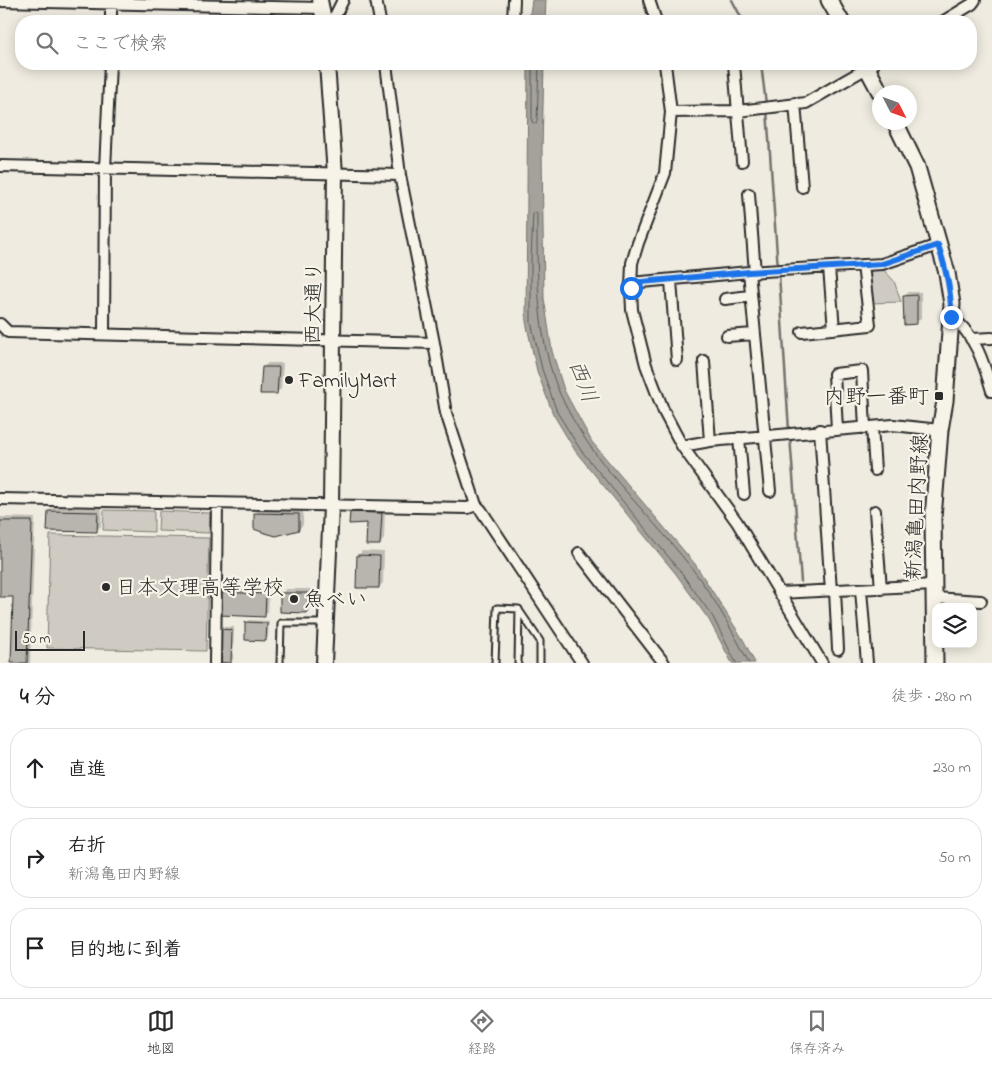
<!DOCTYPE html>
<html lang="ja">
<meta charset="utf-8">
<style>
body{margin:0;font-family:"Indie Flower","Klee One",sans-serif;background:#f2f2f2;color:#202124}
.controls{position:absolute;right:15px;bottom:15px;display:grid;overflow:hidden;border-radius:10px;box-shadow:0 2px 12px #0003}
.controls button{width:45px;height:45px;display:grid;place-items:center;padding:0;border:0;border-bottom:1px solid #e0e0e0;background:#fff;color:#202124;font:25px sans-serif}
.compass{position:absolute;left:872px;top:85px;width:45px;height:45px;border-radius:50%;background:#fff;box-shadow:0 2px 12px #0003;rotate:132deg}
.scale{position:absolute;left:15px;bottom:12px;width:70px;box-sizing:border-box;padding-left:5px;border:2px solid #2b2b2b;border-top:0;font-size:14px;line-height:18px;white-space:nowrap;color:#2b2b2b;-webkit-text-stroke:4px #f7f3e8;paint-order:stroke}
.stop{position:absolute;width:15px;height:15px;margin:-11px;border:4px solid #1a73e8;border-radius:50%;background:#fff}
.stop.end{background:#1a73e8;border-color:#fff;box-shadow:0 1px 5px #0008}
.list{margin:0;padding:0;list-style:none}
h2{display:flex;justify-content:space-between;align-items:center;height:65px;margin:0;padding:0 20px;font-size:21px}
h2 small{font-size:16px;font-weight:400;color:#757577}
.list li{display:grid;grid-template-columns:32px 1fr auto;gap:15px;align-items:center;box-sizing:border-box;height:80px;margin:0 10px 10px;padding:0 10px;border:1px solid #e0e0e0;border-radius:20px}
.list b{display:block;font-size:19px;white-space:nowrap}
.list p{margin:0;font-size:16px;white-space:nowrap;color:#757577}
.list em{font-size:16px;font-style:normal;color:#757577}
.icon{flex:none;width:28px;height:28px;fill:none;stroke:currentColor;stroke-width:2;stroke-linecap:round;stroke-linejoin:round}
.map{position:relative;flex:none;width:992px;height:663px;overflow:hidden}
.search{position:absolute;background:#fff;box-shadow:0 2px 12px #0003;left:15px;right:15px;top:15px;height:55px;display:flex;align-items:center;gap:12px;box-sizing:border-box;padding:0 18px;border-radius:20px;color:#757577;font-size:19px}
.sheet{height:335px;background:#fff}
nav{display:flex;justify-content:space-around;align-items:center;box-sizing:border-box;height:70px;border-top:1px solid #e0e0e0;background:#fff;font-size:14px;color:#757577}
nav a{display:grid;justify-items:center;gap:2px}
nav .on{color:#2b2b2b}
.map>svg:first-child{display:block}
.green{fill:#cfcbc2;stroke:#7d7b76}
.water{fill:#a4a29a;stroke:#74726e}
.shadow{fill:#0003}
.lines{fill:none;stroke-linecap:round;stroke-linejoin:round}
.shore{stroke:#5b5b57;stroke-width:1}
.stream{stroke:#74726e;stroke-width:2.5}
.building{fill:#b8b5ae;stroke:#2b2b2b}
.lane-casing{stroke:#2b2b2b;stroke-width:9}
.street-casing{stroke:#2b2b2b;stroke-width:14}
.secondary-casing{stroke:#2b2b2b;stroke-width:18}
.primary-casing{stroke:#2b2b2b;stroke-width:19}
.lane{stroke:#f7f3e8;stroke-width:5}
.street{stroke:#f7f3e8;stroke-width:10}
.secondary{stroke:#f7f3e8;stroke-width:14}
.primary{stroke:#f7f3e8;stroke-width:15}
.route{stroke:#1a73e8;stroke-width:6}
.poi-dot{fill:#2b2b2b;stroke:#f7f3e8;stroke-width:2}
.labels{text-anchor:middle;stroke-width:4.5;stroke-linejoin:round;paint-order:stroke}
.street-label{font-size:21px;fill:#2b2b2b;stroke:#f7f3e8}
.poi-label{font-size:21px;fill:#2b2b2b;stroke:#f7f3e8;text-anchor:start}
.water-label{font-size:22px;font-style:italic;fill:#555552;stroke:#f7f3e8}
</style>
<div class="map">
<svg width="992" height="663" viewBox="0 0 992 663">
<rect width="100%" height="100%" fill="#efebe0"/>
<filter id="ink" filterUnits="userSpaceOnUse"><feTurbulence type="fractalNoise" baseFrequency=".02" numOctaves="2"/><feDisplacementMap in="SourceGraphic" scale="10" xChannelSelector="R" yChannelSelector="G"/><feConvolveMatrix kernelMatrix="1 2 1 2 8 2 1 2 1" color-interpolation-filters="sRGB"/></filter>
<g filter="url(#ink)">
<path class="green" d="M882 268 894 281 901 302 870 303V270Z
M104 510 154 511V532L103 530Z
M159 511 210 513 209 533 158 531Z
M50 535 209 538 206 651 47 648Z"/>
<path class="water" d="M532 0H546L545 21H529Z
M528 64H544L542 150 544 298 552 351 564 390 592 442 695 564 744 641 755 663H732L709 620 676 574 576 452 553 414 537 371 526 322Z"/>
<path class="shadow" d="M908 292H921V318L916 322 904 297Z
M268 363H283L281 389 276 393 263 367Z
M54 507 102 508 101 526 97 530 49 511Z
M259 509 303 510V525L298 529 255 514Z
M355 509 385 510 384 539 380 544 368 521 351 513Z
M0 517 35 518 30 663H12L14 596 0 595Z
M362 551 384 552 383 583 379 587 358 556Z
M226 588 269 590 268 612 264 616 221 592Z
M286 589H312L311 607 307 612 282 593Z
M249 620 269 621 268 637 265 640 247 623Z
M224 627H234L233 659 230 662 222 630Z"/>
<g class="lines">
<path class="shore" d="M532 64V122L535 124 537 122 539 64
M736 663 713 617 680 571 580 449 557 412 542 369 531 322V262L533 212 537 214C537 273 536 339 560 394 590 461 645 509 690 566 713 595 732 630 749 663"/>
<path class="stream" d="M732 0 743 21
M761 64 766 104
M767 110 778 269
M779 274 789 431
M790 436 801 582"/>
</g>
<path class="building" d="M917 295V324L904 325 903 296Z
M262 367H279L277 394H260Z
M48 511 98 512 97 532 47 531Z
M350 512 382 513 380 545H366L367 523 349 524Z
M254 513 299 514V530L276 536 262 532 254 529Z
M0 521H32L27 663H11L13 597H0Z
M357 555 380 556 379 588H356Z
M220 592 266 594 265 617 219 615Z
M280 593H308L307 613 280 612Z
M245 622 267 623 266 641 245 640Z
M220 629 232 630 231 663 219 662Z"/>
<g class="lines">
<defs>
<path id="lane" d="M519 610 540 641V663
M280 663 281 623H325
M495 663 497 608 519 609 518 663"/>
<path id="street" d="M376 0 380 21
M649 0 656 21
M0 1 321 8
M111 21V0
M328 21 335 16 343 0
M513 21 514 0
M944 21 972 4 975 0
M386 64 400 175 434 343 446 413 476 505 481 510 582 663
M665 64 671 112 665 173 638 243 632 263 631 288 632 310 646 365 664 412 682 446 737 522 822 663
M734 64 742 161
M795 103 802 187
M671 112 738 111 806 103 874 64
M0 166 400 175
M749 194 755 273
M829 268 834 329
M749 272 770 491
M671 281 677 360
M631 283 749 272 882 264 938 245
M725 299 750 296
M951 317C975 333 984 364 992 391
M0 324 8 332 434 343
M802 332 870 325 863 265
M104 333 105 169 110 64
M727 336 754 334
M971 339 992 338
M704 361 710 441
M872 427 875 470
M837 429 834 374 862 371 865 428
M820 430 831 591
M739 438 744 494
M682 446 710 441 893 425 940 430
M0 499 468 508 476 505
M875 511 881 589
M579 553 664 663
M861 590 867 663
M835 591 838 649
M780 593 933 585
M934 598 981 601
M215 663 217 505"/>
<path id="secondary" d="M320 0 324 21
M324 663 331 506 335 174 327 64"/>
<path id="primary" d="M829 0 841 21
M865 64 880 92
M895 122 917 167 947 273 952 304 945 401 940 430 933 518 935 663"/>
</defs>
<use href="#lane" class="lane-casing"/>
<use href="#street" class="street-casing"/>
<use href="#secondary" class="secondary-casing"/>
<use href="#primary" class="primary-casing"/>
<use href="#lane" class="lane"/>
<use href="#street" class="street"/>
<use href="#secondary" class="secondary"/>
<use href="#primary" class="primary"/>
</g>
</g>
<g class="lines" filter="url(#ink)">
<path class="route" d="M631 288V283L749 272 882 264 938 245C946 269 952 292 951 317"/>
</g>
<g class="poi-dot">
<circle cx="289" cy="380" r="5"/>
<rect x="934" y="391" width="10" height="10" rx="2.5"/>
<circle cx="106" cy="587" r="5"/>
<circle cx="294" cy="599" r="5"/>
</g>
<g class="labels">
<g class="street-label">
<text transform="translate(313 303) rotate(-89)" y="7">西大通り</text>
<text transform="translate(916 507) rotate(-87)" y="7">新潟亀田内野線</text>
</g>
<g class="poi-label">
<text x="299" y="387">FamilyMart</text>
<text x="929" y="403" text-anchor="end">内野一番町</text>
<text x="116" y="594">日本文理高等学校</text>
<text x="304" y="606">魚べい</text>
</g>
<g class="water-label">
<text transform="translate(584 381) rotate(69)" y="8">西川</text>
</g>
</g>
</svg>
<div class="controls">
<button><svg class="icon" aria-label="layers" viewBox="0 0 24 24"><path d="M12 4l9 5-9 5-9-5zM3 14l9 5 9-5"/></svg></button>
</div>
<svg class="compass" viewBox="-18 -18 36 36"><path d="M0-13l5 13h-10z" fill="#e53935"/><path d="M0 13l5-13h-10z" fill="#757577"/></svg>
<div class="scale">50 m</div>
<div class="stop" style="left:631px;top:288px"></div>
<div class="stop end" style="left:951px;top:317px"></div>
<div class="search"><svg class="icon" aria-label="search" viewBox="0 0 24 24"><circle cx="10" cy="10" r="6"/><path d="M15 15l6 6"/></svg>ここで検索</div>
</div>
<section class="sheet">
<h2>4 分<small>徒歩 · 280 m</small></h2>
<ul class="list">
<li><svg class="icon" aria-label="ahead" viewBox="0 0 24 24"><path d="M12 20V5M6 11l6-6 6 6"/></svg><div><b>直進</b></div><em>230 m</em></li>
<li><svg class="icon" aria-label="right" viewBox="0 0 24 24"><path d="M7 20v-9h11M14 6l5 5-5 5"/></svg><div><b>右折</b><p>新潟亀田内野線</p></div><em>50 m</em></li>
<li><svg class="icon" aria-label="arrive" viewBox="0 0 24 24"><path d="M6 21V4h12l-3 4 3 4H6"/></svg><div><b>目的地に到着</b></div></li>
</ul>
</section>
<nav>
<a class="on"><svg class="icon" aria-label="map" viewBox="0 0 24 24"><path d="M3 6l6-2 6 2 6-2v14l-6 2-6-2-6 2zM9 4v14M15 6v14"/></svg>地図</a>
<a><svg class="icon" aria-label="directions" viewBox="0 0 24 24"><path d="M12 3l9 9-9 9-9-9zM9 14v-3h6M13 9l2 2-2 2"/></svg>経路</a>
<a><svg class="icon" aria-label="saved" viewBox="0 0 24 24"><path d="M7 4h10v16l-5-4-5 4z"/></svg>保存済み</a>
</nav>
